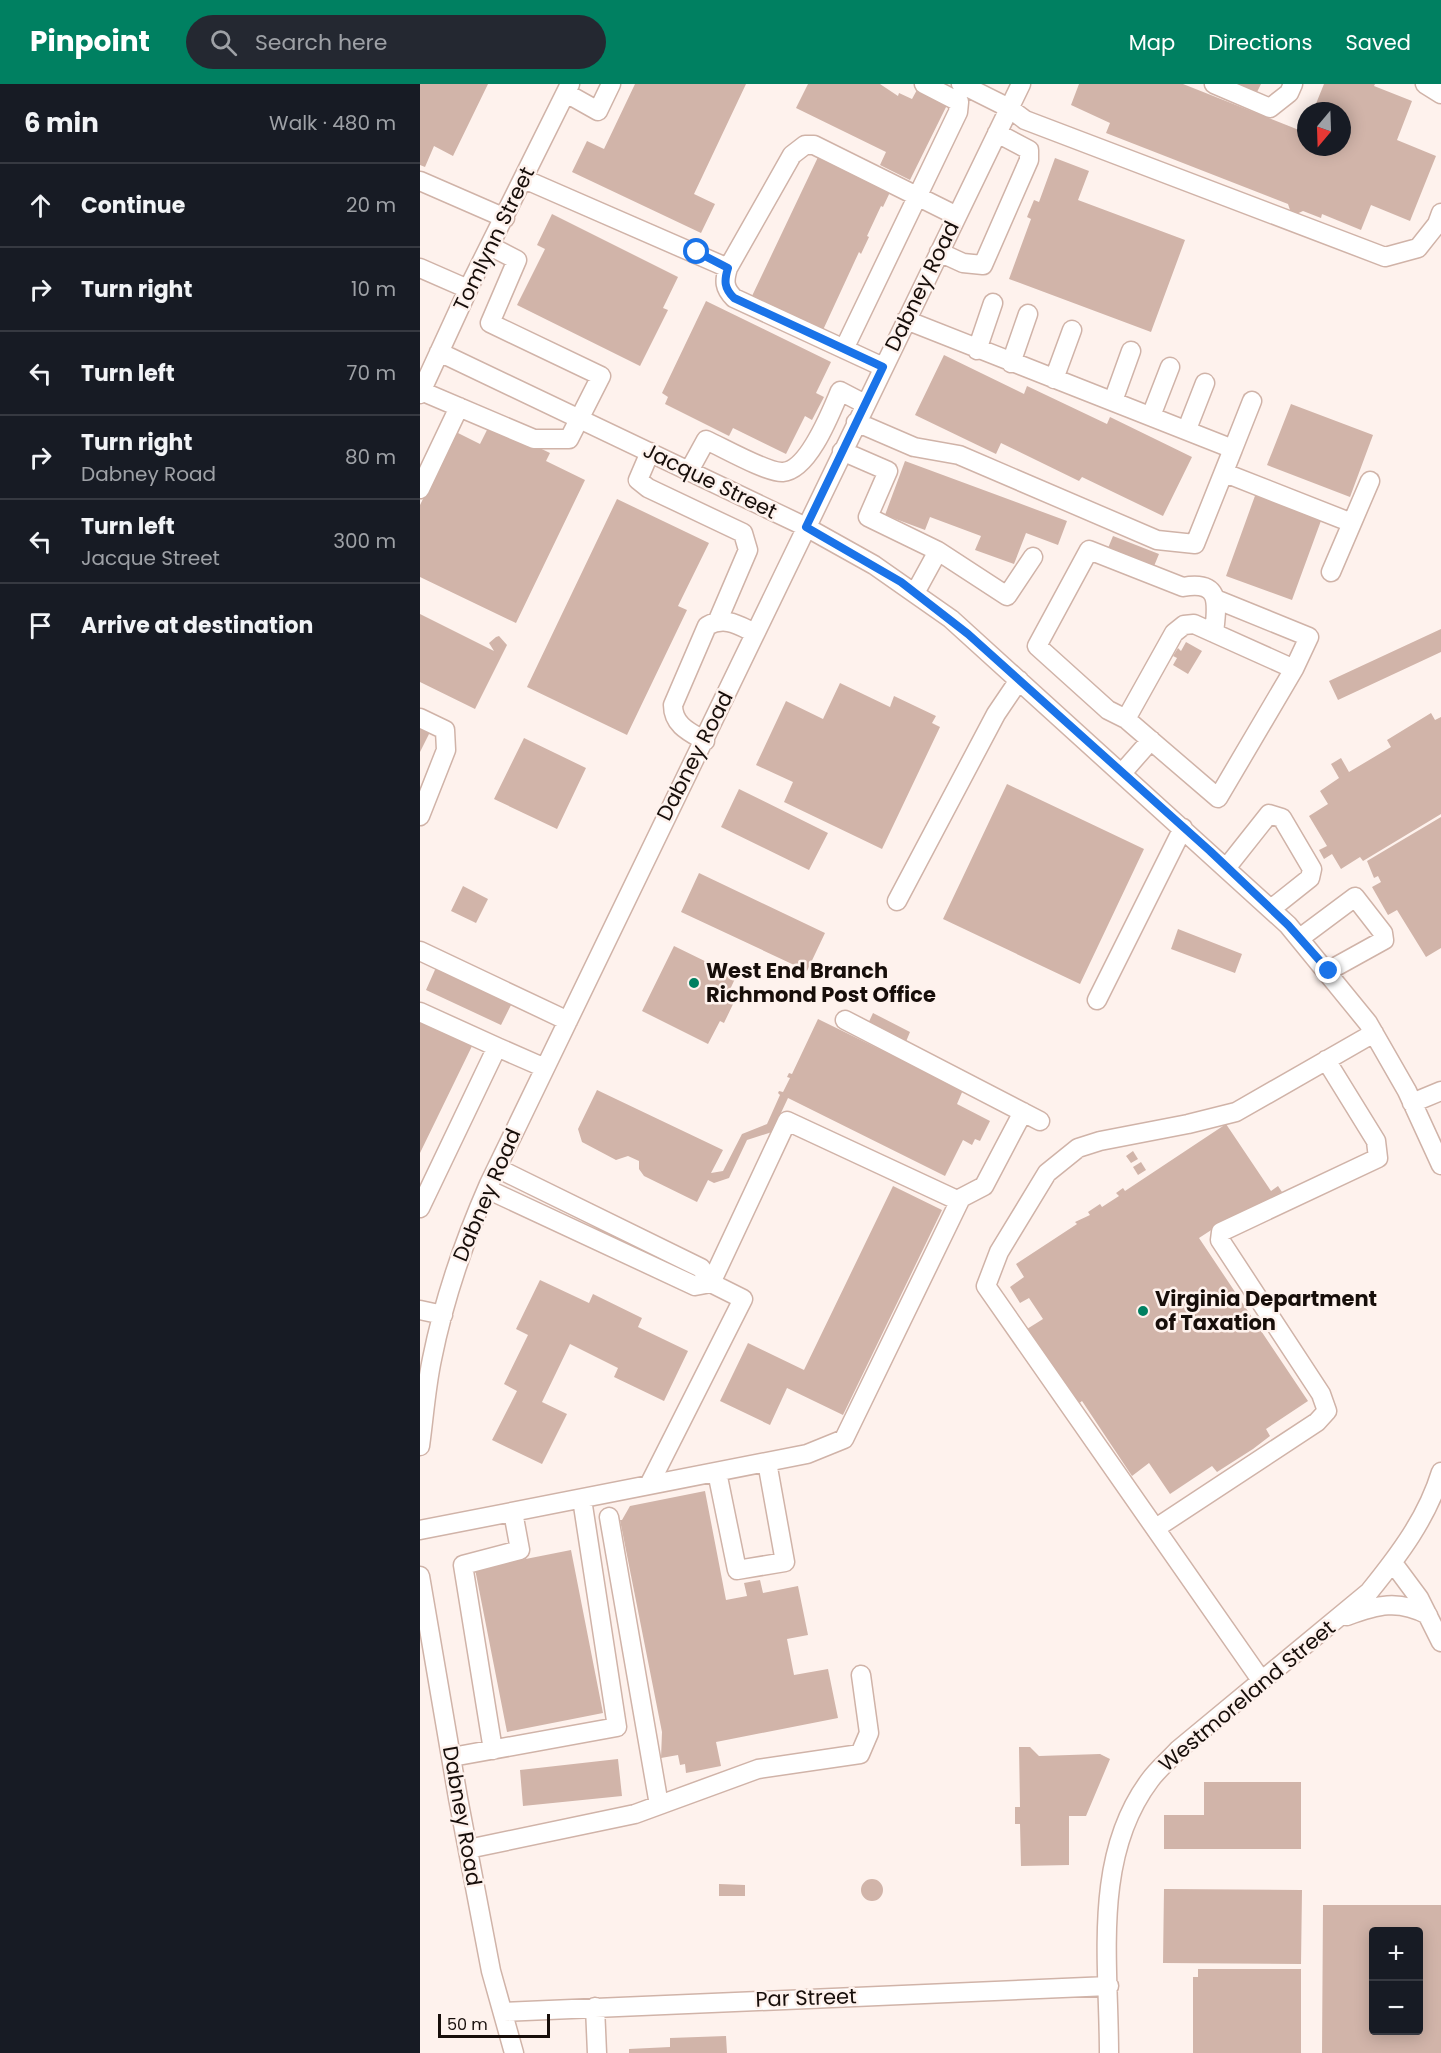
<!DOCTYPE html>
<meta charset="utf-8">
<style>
body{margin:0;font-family:Poppins,sans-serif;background:#242831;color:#f1f3f6}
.controls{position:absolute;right:18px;bottom:18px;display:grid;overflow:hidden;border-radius:6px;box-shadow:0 3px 15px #0003}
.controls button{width:54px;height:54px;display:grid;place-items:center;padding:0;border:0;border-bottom:2px solid #363941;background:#171b24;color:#f1f3f6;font:30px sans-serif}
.compass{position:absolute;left:877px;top:18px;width:54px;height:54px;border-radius:50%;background:#171b24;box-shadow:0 3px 15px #0003;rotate:199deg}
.scale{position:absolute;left:18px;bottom:15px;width:112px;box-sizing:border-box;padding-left:6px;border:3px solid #170e0a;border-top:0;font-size:16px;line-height:21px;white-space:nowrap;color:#170e0a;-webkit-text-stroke:4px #fef2ed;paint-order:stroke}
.stop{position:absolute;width:18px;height:18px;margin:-14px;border:4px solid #1a73e8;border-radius:50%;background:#fff}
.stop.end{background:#1a73e8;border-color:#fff;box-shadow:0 2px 6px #0008}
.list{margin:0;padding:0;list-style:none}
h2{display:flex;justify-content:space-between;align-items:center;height:78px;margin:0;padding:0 24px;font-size:26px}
h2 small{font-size:20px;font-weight:400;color:#9ea1a6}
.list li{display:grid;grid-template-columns:39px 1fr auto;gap:18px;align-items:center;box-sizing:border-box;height:84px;padding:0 24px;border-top:2px solid #363941}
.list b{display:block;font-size:22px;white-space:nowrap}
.list p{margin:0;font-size:20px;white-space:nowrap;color:#9ea1a6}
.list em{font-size:20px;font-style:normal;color:#9ea1a6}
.icon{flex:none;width:33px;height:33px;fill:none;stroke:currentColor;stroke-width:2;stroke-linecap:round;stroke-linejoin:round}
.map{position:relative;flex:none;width:1021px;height:1969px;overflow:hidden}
header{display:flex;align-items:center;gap:36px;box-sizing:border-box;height:84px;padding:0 30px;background:#008061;color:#fff}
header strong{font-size:28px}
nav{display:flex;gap:33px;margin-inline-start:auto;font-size:21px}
.search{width:420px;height:54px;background:#242831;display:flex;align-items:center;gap:15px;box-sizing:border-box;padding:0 21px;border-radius:33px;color:#9ea1a6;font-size:22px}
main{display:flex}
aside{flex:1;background:#171b24}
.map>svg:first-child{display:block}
.building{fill:#d1b4a9;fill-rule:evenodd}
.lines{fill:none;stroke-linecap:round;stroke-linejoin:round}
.minor-casing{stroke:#d0b3a8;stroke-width:21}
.minor{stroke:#fff;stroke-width:18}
.route{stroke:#1a73e8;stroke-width:8}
.poi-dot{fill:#008061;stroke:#fef2ed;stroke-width:2}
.labels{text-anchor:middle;stroke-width:5;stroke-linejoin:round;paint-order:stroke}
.street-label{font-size:21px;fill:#170e0a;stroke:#fef2ed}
.poi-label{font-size:21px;font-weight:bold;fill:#170e0a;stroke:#fef2ed;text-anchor:start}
</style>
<header>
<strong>Pinpoint</strong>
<div class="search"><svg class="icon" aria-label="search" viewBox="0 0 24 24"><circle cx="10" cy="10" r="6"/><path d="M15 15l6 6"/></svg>Search here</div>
<nav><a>Map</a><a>Directions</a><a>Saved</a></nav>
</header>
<main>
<aside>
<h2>6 min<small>Walk · 480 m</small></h2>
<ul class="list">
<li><svg class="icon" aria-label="ahead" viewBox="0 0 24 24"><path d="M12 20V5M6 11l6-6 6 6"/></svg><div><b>Continue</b></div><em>20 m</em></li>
<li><svg class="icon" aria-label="right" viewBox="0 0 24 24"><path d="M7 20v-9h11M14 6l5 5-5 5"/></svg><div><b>Turn right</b></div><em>10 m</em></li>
<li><svg class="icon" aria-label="left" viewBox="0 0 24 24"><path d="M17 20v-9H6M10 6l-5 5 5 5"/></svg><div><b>Turn left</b></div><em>70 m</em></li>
<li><svg class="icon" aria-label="right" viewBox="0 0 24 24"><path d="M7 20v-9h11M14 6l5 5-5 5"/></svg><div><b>Turn right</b><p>Dabney Road</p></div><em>80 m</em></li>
<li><svg class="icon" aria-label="left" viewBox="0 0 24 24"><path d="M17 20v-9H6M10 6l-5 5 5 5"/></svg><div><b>Turn left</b><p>Jacque Street</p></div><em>300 m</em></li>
<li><svg class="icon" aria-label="arrive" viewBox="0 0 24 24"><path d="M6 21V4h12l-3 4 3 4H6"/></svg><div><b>Arrive at destination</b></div></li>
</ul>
</aside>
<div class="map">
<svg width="1021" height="1969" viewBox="0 0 1021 1969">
<rect width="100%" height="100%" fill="#fef2ed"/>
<path class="building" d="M0 0H68L33 72 14 62 5 83 0 81Z
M215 0H326L274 110 295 120 281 149 152 88 167 57 184 65Z
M388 0H460L478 12 479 9 492 15 498 4 528 19 490 96 460 81 466 68 376 24Z
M659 0H763L884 48 886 44V63H922V27H893L904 0H955L954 2 992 17 977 56 1016 72 990 137 951 121 941 146 902 130 901 134 883 127 872 132 868 120 686 49 690 39 651 21Z
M807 0H841L834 14Z
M399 71 471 106 463 123 461 122 447 152 449 153 441 170 439 168 403 246 332 212Z
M635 74 669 87 658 116 765 156 731 248 589 195 611 135 607 133 614 116 619 118Z
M132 130 258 193 243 224 248 226 220 282 97 221 125 165 117 161Z
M286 217 411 278 396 309 404 313 392 336 385 332 366 370 313 344 309 352 245 320 248 313 242 309Z
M524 271 604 310 607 302 687 340 690 333 772 373 743 432 662 393 659 397 581 359 576 370 495 331Z
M871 320 953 351 930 413 847 381Z
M70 340 130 369 126 377 165 396 96 539 0 493V421L36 348 60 360Z
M485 377 647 437 638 461 606 449 594 480 555 466 561 452 510 433 505 446 465 431Z
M836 409 902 434 872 516 806 492Z
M197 415 289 459 258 522 267 526 207 651 107 603Z
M693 452 739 470 732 487 686 469Z
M0 530 74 567 69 559 76 553 79 552 87 561 55 625 0 598Z
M1021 545V568L918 616 909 597Z
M766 558 782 567 768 590 753 581 757 574 753 572 758 564 761 567Z
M420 599 470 623 474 612 516 632 512 639 520 643 462 765 364 718 373 698 336 681 366 617 403 635Z
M1011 629 1015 636 1021 633V730L943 777 940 773 921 785 912 770 904 775 899 766 907 762 889 732 908 720 900 707 919 694 911 680 921 674 929 688 971 663 967 656Z
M0 641 11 646 0 668Z
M104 654 166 684 137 745 74 715Z
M587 700 724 765 660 900 523 835Z
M319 705 408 749 389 786 301 743Z
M1021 733V864L1006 873 977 826 968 831 952 803 961 798 958 792 954 794 947 777Z
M279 789 405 849 387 887 261 828Z
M43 802 68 815 56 839 31 827Z
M758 845 822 870 815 889 751 865Z
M254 862 297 883 299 877 319 886 307 912 315 916 304 939 300 937 288 960 222 927Z
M18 879 94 915 81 941 6 906Z
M453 929 490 948 485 960 446 944Z
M0 934 53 960 0 1069Z
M398 935 543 1006 537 1020 570 1037 560 1057 555 1055 552 1061 543 1056 525 1092 368 1014 352 1048 327 1056 309 1094 294 1099 288 1096 277 1118 224 1092 219 1085V1077L208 1072 196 1076 162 1058 158 1045 177 1006 303 1066 291 1089 303 1087 322 1050 347 1040 360 1011 358 1009 359 1007 363 1008 370 994 367 993 369 989 372 990Z
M806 1040 851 1107 858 1102 862 1108 802 1139 779 1154 888 1317 846 1345 850 1352 833 1365 797 1388 792 1382 750 1410 729 1379 712 1392 662 1317 657 1321 607 1245 623 1235 609 1214 600 1219 590 1203 604 1193 596 1180 657 1140 655 1138 670 1131 668 1128 680 1120 682 1123 699 1112 696 1109 703 1104 705 1107Z
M713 1067 718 1075 711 1079 706 1072Z
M721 1078 726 1086 718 1091 713 1083Z
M473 1102 522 1126 423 1331 367 1304 350 1341 300 1317 328 1259 384 1286Z
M120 1196 169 1219 173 1210 222 1234 218 1243 268 1267 244 1317 194 1293 198 1284 150 1260 122 1318 147 1330 122 1380 72 1356 97 1307 84 1300 108 1251 96 1245Z
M285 1407 306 1516 327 1512 324 1499 340 1496 343 1509 378 1502 388 1551 367 1555 374 1591 408 1585 418 1634 296 1658 301 1682 266 1689 265 1680 260 1681 258 1671 241 1674 242 1648 200 1436H202L210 1422Z
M151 1466 183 1629 87 1648 55 1485Z
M599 1663H610L619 1672 680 1670 690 1675 666 1732H649V1781L601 1782 600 1740H595V1723H600Z
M198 1675 202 1712 103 1722 100 1686Z
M784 1698H881V1765H744V1731H784Z
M441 1806a11 11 0 1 1 22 0a11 11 0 1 1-22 0Z
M299 1800 325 1801V1812H299Z
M744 1805 882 1806 881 1880 743 1879Z
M903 1821H1021V1969H902ZM954 1848H998V1946H954Z
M778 1885H881V1969H773V1893H778Z
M306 1952 307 1969H209V1965L250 1963V1954Z"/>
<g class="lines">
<defs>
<path id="minor" d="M541 0 589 24 605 36 965 173 998 164 1017 140 1021 129
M794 0 850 24 869 9 873 0
M1005 0 1021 10
M146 9 178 27 191 0
M104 95 308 184 372 71 385 61H394L537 132
M0 97 85 134
M519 168 543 179 563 181 609 76V66L577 49
M0 184 48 205
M308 184C304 197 304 204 314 214L463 283
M424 265 538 28 539 18 504 0
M557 266 573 219
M19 268 386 443 454 481 531 535 868 841 948 939 987 1007 1021 1081
M591 279 608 230
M634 295 652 246
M1 307 114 355H149L181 292 70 239 97 176 70 162
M0 310 52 197 150 0
M693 317 711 267
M731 332 750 283
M436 338 494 363 539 371 737 456 775 460 813 365 486 236
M767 345 785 299
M813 365 832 317
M422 367 468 387 448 433 518 467 495 509
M230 368 218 396 228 404 323 449 328 466 298 536
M269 387 286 356C302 363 347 389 363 388 389 386 411 328 420 307L445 320
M805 389 932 439 911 488
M0 405 39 323
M932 439 950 397
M518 467 587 512 613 473
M798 516 889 553 874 585
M774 540 874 585 798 714 706 635 754 549 764 541Z
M0 634 25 646 26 666 0 732
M706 635 688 626 617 562 669 466 763 503C802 496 797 521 794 549
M285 657C269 648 253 641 253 621L287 542C305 532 318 541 335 549
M702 689 731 656
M807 783 849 730 862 734 892 785 890 794 851 825
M477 817 576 630 599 596
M880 854 935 813 963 849 964 856 908 887
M0 867 148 937
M677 916 763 744
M0 928 77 963
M425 936 620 1037
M992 1019 1021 1007
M77 1084 281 1184 291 1199 323 1215 229 1401
M67 1105 275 1202 291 1199
M0 1124 77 963 125 984
M291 1199 367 1037 539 1117
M0 1226 23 1231
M0 1362C4 1333 6 1303 12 1275 24 1215 44 1157 69 1100L601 0
M297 1388 317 1486 365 1478 347 1378
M189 1433 239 1721
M736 1444 897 1338 907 1327 901 1310 800 1156 801 1148 958 1074 956 1057 906 976
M0 1446 387 1370 424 1355 541 1114 564 1102 603 1028
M973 1479 999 1514 1021 1558
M0 1492 38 1714 71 1887 94 1969
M927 1532C957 1521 978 1515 1008 1531
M841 1596 566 1202 579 1168 627 1089 658 1064 680 1057 768 1040 816 1028 954 949
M73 1666 43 1481 100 1466 93 1428
M32 1673 197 1643 162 1415
M48 1765 215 1730 338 1685 440 1670 449 1649 441 1591
M175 1923 177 1969
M84 1928 689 1902
M689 1969C689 1878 672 1773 730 1696 738 1685 749 1676 758 1666L949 1508C979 1471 1007 1434 1021 1388"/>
</defs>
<use href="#minor" class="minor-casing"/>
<use href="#minor" class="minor"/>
</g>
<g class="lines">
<path class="route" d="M277 168 308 184C304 197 304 204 314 214L463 283 386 443 481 498 548 550 790 767 868 841 909 887"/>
</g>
<g class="poi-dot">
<circle cx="274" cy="899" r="6"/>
<circle cx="723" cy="1227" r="6"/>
</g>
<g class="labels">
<g class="street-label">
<text transform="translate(74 155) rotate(-64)" y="7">Tomlynn Street</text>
<text transform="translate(502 202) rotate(-64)" y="7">Dabney Road</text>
<text transform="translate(290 397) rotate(26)" y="7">Jacque Street</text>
<text transform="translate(275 672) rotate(-63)" y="7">Dabney Road</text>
<text transform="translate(67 1111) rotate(-67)" y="7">Dabney Road</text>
<text transform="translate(827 1612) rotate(-40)" y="7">Westmoreland Street</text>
<text transform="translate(42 1732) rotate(80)" y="7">Dabney Road</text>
<text transform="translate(386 1914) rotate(-2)" y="7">Par Street</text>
</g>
<g class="poi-label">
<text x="286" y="894">West End Branch<tspan x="286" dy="24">Richmond Post Office</tspan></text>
<text x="735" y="1222">Virginia Department<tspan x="735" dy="24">of Taxation</tspan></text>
</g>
</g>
</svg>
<div class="controls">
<button>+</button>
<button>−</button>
</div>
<svg class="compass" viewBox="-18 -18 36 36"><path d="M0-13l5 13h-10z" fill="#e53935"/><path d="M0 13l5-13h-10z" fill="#9ea1a6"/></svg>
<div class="scale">50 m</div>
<div class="stop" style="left:277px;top:168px"></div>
<div class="stop end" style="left:909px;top:887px"></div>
</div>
</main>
